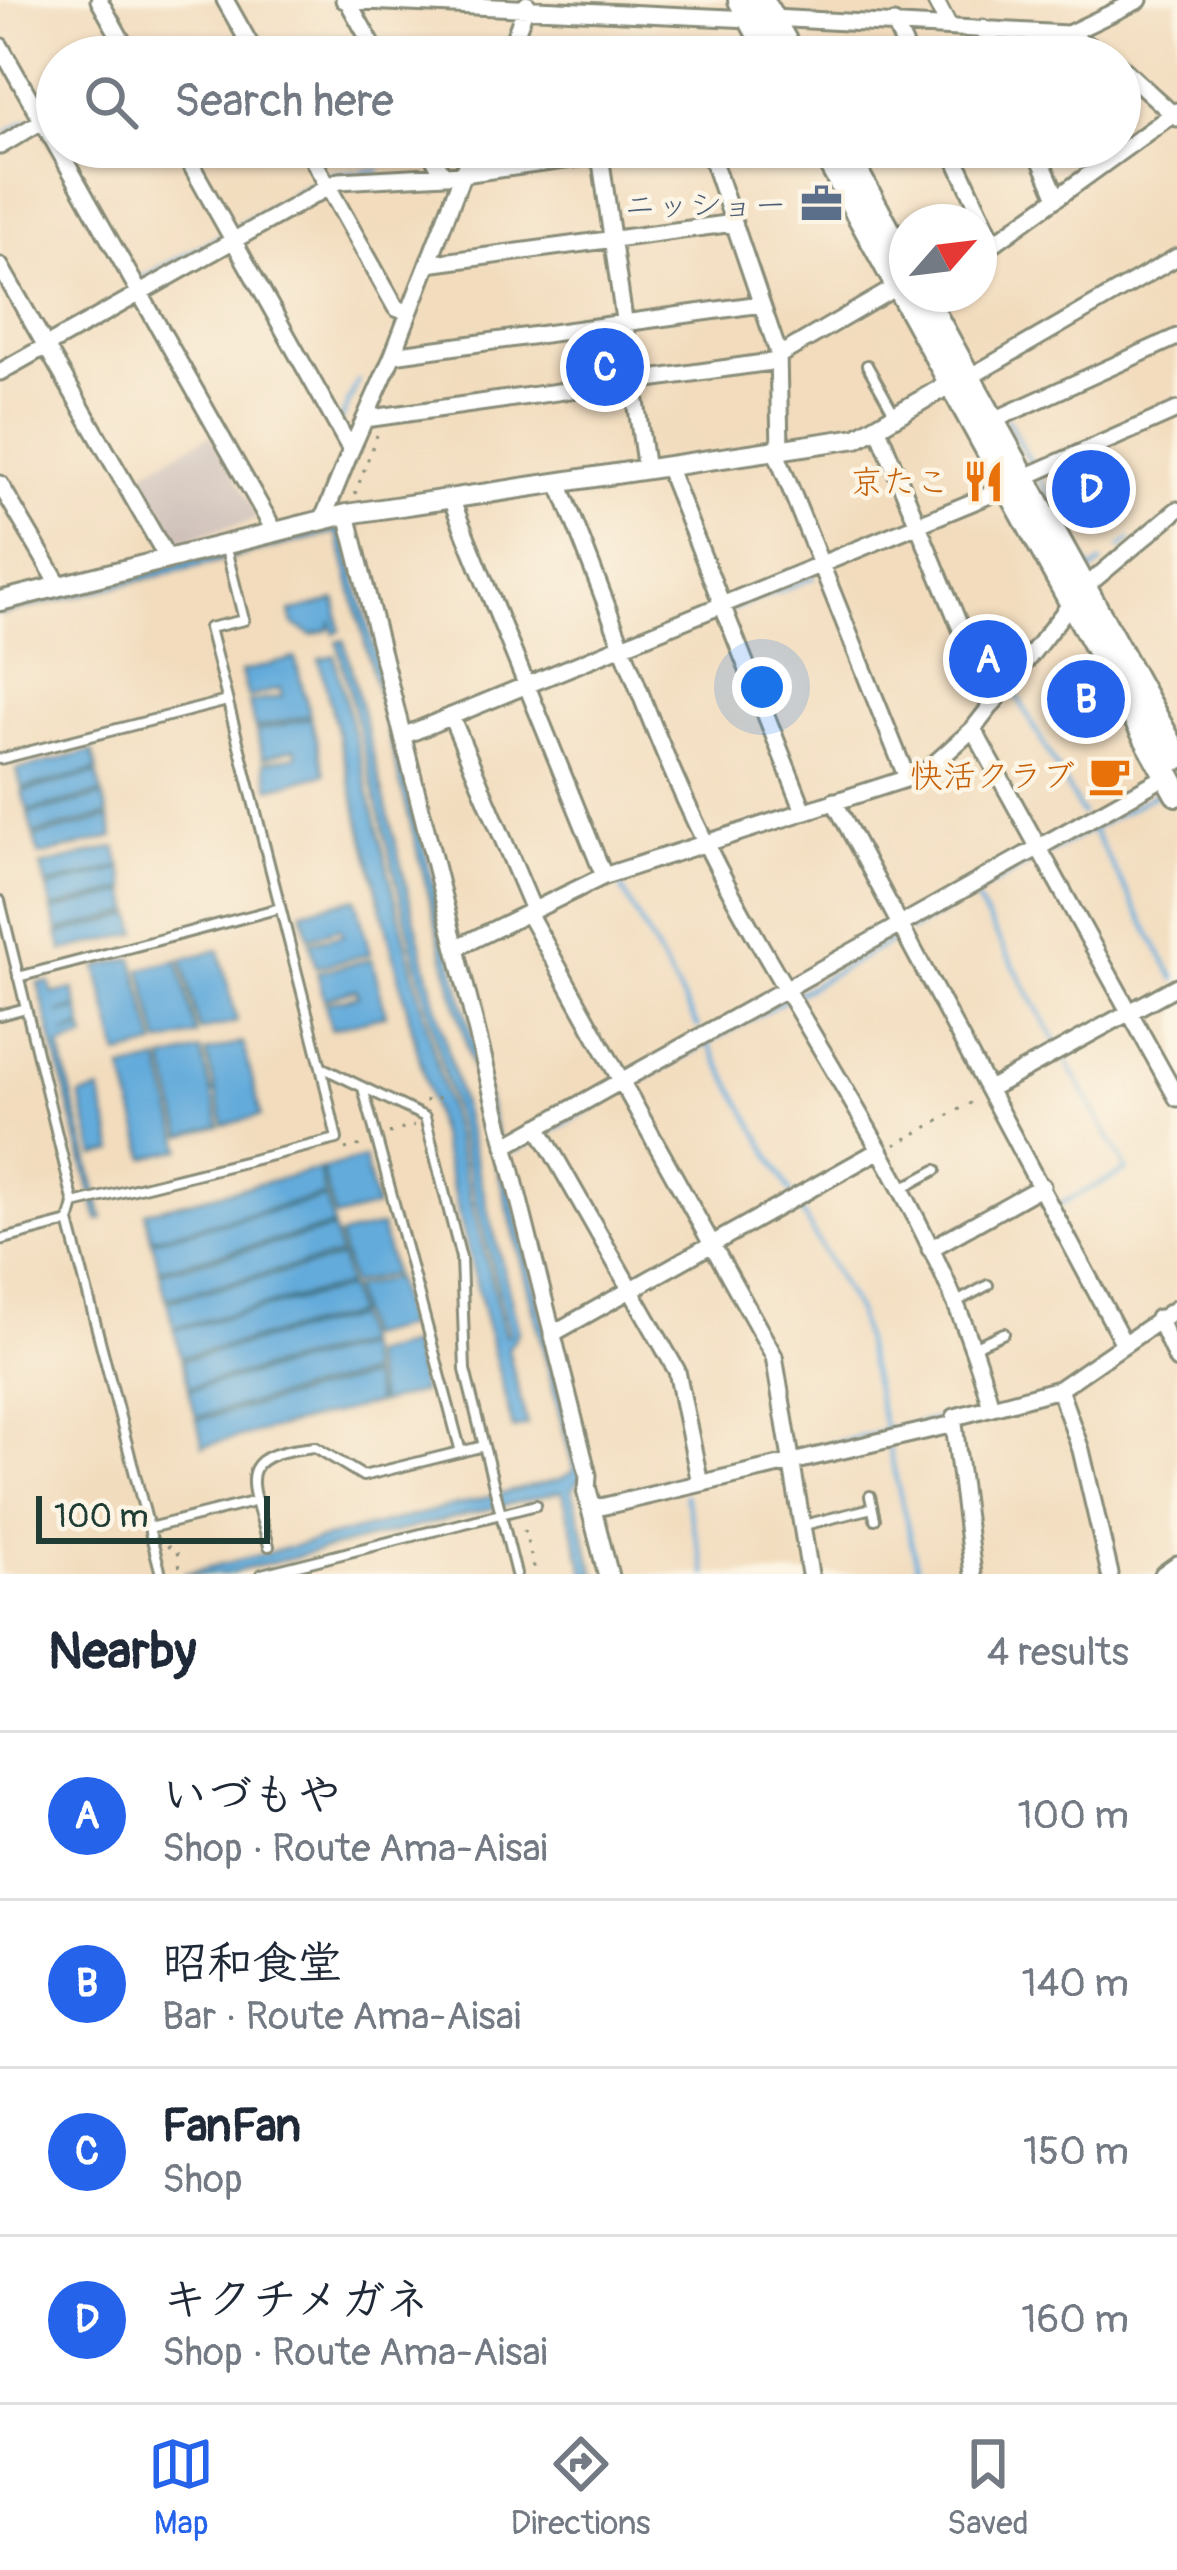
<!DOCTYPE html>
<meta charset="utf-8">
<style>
body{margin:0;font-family:Pangolin,"Klee One",sans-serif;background:#f6f6f7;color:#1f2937}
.compass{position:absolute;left:889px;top:204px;width:108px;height:108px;border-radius:50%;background:#fff;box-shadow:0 3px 9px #0004;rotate:62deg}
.scale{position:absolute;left:36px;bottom:30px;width:234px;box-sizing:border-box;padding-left:12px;border:6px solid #1f3d34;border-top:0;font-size:33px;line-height:42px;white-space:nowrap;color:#1f3d34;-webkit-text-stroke:9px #fcf5e5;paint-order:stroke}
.you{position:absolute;left:762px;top:687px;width:42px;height:42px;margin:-30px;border:9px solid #fff;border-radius:50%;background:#1a73e8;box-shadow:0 0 0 18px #1a73e833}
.badge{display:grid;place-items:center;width:78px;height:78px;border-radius:50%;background:#2563eb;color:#fff;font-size:39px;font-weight:700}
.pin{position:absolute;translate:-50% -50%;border:6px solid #fff;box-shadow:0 3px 12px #0006}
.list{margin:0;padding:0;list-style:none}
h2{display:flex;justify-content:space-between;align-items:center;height:156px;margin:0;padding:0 48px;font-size:51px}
h2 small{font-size:39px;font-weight:400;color:#747a83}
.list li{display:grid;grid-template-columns:78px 1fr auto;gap:36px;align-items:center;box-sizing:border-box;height:168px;padding:0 48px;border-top:3px solid #e0e1e3}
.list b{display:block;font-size:45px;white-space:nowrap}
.list p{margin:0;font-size:39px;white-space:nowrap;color:#747a83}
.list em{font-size:39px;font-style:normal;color:#747a83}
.icon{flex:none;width:66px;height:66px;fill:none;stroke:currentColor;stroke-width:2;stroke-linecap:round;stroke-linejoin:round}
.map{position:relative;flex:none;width:1177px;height:1574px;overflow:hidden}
.search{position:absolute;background:#fff;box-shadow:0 3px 9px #0004;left:36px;right:36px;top:36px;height:132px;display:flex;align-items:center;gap:30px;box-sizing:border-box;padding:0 42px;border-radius:66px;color:#747a83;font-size:45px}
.sheet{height:828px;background:#fff}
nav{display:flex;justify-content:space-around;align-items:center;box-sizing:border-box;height:168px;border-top:3px solid #e0e1e3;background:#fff;font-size:33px;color:#747a83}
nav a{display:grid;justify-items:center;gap:6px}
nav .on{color:#2563eb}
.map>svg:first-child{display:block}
.industrial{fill:#cfc1ba}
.water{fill:#64abdb;stroke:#427488;stroke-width:3}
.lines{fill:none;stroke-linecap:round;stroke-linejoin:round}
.stream{stroke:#64abdb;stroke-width:4.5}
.service-casing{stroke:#888c78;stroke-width:14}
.minor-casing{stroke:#888c78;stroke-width:21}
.tertiary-casing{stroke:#888c78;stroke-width:24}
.primary-casing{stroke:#888c78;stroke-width:30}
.path{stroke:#888c78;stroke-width:3;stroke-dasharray:3 9;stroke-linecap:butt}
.service{stroke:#fff;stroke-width:8}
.minor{stroke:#fff;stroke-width:15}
.tertiary{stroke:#fff;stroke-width:18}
.primary{stroke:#fff;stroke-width:24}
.labels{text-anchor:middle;stroke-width:9;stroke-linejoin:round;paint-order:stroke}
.service-label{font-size:33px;fill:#4e5e75;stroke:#fcf5e5;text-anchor:end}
.food-label{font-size:33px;fill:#c56008;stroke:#fcf5e5;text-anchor:end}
</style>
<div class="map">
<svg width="1177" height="1574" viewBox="0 0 1177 1574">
<rect width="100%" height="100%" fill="#fcf5e5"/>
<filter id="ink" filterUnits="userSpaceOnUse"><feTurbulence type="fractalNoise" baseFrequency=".00833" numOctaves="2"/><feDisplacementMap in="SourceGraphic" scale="24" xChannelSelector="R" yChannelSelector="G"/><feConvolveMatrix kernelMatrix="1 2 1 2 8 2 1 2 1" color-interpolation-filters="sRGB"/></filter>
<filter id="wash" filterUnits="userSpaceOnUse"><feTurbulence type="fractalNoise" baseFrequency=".004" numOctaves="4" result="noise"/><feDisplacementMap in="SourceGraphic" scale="48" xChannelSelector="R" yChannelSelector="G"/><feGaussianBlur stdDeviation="2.7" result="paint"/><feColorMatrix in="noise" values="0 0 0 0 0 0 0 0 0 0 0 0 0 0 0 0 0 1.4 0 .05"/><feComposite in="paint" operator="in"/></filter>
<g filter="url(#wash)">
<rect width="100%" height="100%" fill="#f2dcbd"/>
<path class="industrial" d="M211 434 259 519 166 545 129 480Z"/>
<path class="water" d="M342 522 583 1476 572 1489 595 1574H585L562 1491 225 1574H183L560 1479 574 1471 337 532 0 615V608Z
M336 600 340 631 334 633 331 623 328 630 312 635 293 624 290 612Z
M344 640 519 1331 508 1349 527 1425 513 1429 319 659 334 655 505 1335 509 1334 337 642Z
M295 658 310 715 255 728 249 703 282 696 280 688 248 698 241 672Z
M311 718 325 774 270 788 264 762 297 756 295 748 263 758 256 731Z
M92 751 97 770 22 789 17 770Z
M97 773 102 793 28 811 22 792Z
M103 796 108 815 33 834 28 814Z
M109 818 113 837 39 856 34 837Z
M116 847 121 867 46 885 41 866Z
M122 869 127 889 52 908 47 888Z
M127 892 132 912 58 931 52 911Z
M356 898 370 954 316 967 310 942 343 935 340 928 309 938 302 911Z
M133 915 138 933 63 951 58 934Z
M219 950 237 1022 200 1031 182 959Z
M133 958 156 1046 119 1055 97 967Z
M372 959 386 1015 331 1029 325 1003 358 996 356 989 324 999 317 972Z
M178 960 197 1035 160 1044 141 969Z
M49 982 53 994 73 989 78 1007 57 1014 79 1009 83 1027 62 1034 83 1029 86 1038 60 1047 103 1219 98 1220 38 983Z
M243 1043 261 1116 224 1125 206 1052Z
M201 1051 220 1126 183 1136 164 1060Z
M160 1061 182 1149 146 1158 123 1070Z
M100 1091 115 1151 95 1156 80 1096Z
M364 1158 376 1207 335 1218 322 1169Z
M319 1169 325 1195 151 1238 145 1212Z
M326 1198 333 1226 159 1269 152 1240Z
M381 1226 393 1274 351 1284 339 1236Z
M333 1229 340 1255 166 1298 160 1272Z
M341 1258 347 1285 174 1328 167 1301Z
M394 1278 406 1327 364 1337 352 1288Z
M348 1288 355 1314 181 1357 174 1330Z
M355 1317 362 1344 189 1387 182 1360Z
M411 1345 422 1392 380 1403 369 1355Z
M363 1347 369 1374 196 1417 189 1390Z
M370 1377 377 1403 203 1446 197 1420Z"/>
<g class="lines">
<path class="stream" d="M8 132 27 121
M362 172 379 171
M331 174 355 172
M290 196 317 182
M236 227 281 202
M140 279 221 236
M786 394 788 437
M1007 419 1033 467
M341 420 358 381
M663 478 684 528
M1040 480 1055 505
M1062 518 1091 572 1101 563
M1120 548 1130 540
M732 609 814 577
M682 629 716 616
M1015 692 1082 814
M1092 829 1175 979
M1048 853 1161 791
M617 880 698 1027
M974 895 1058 1045
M911 930 1037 859
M795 995 900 936
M708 1043 791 1193
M630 1086 785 1000
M547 1133 620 1092
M514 1151 540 1137
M797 1204 857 1312 885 1430
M1060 1204 1127 1170 1064 1057
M888 1445 919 1574
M797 1452 943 1418
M703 1474 782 1455
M685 1495 706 1574
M601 1499 695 1476"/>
</g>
</g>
<g filter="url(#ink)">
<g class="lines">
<defs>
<path id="service" d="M867 365 894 413
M226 549 244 620 209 628 321 1067 425 1117 461 1258 465 1370 516 1574
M0 759 227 701
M0 901 74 1204 69 1222 161 1574
M18 977 280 908
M0 1015 26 1008
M363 1088 461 1452
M901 1189 936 1170
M74 1204 337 1139 321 1067
M0 1240 69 1222
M955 1303 988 1285
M975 1346 1004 1333
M870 1496 875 1519
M804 1525 872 1508
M149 1528 257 1501
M269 1546C252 1481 229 1455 315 1447L363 1476 484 1446
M262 1574 536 1505"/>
<path id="minor" d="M99 0 131 57
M225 0 257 57
M344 0 751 19
M347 0 379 57
M935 0 948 25
M772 18 1067 34 1108 57
M894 23 910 57
M983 28 996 57
M1068 34 1139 0
M0 46 275 532
M507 57 527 4
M1120 66 1177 118
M0 146 42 121
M181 147 351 450 322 521
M306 147 396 308 409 313 393 355 761 304
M428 147 443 175
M708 147 778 352 780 450
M950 147 994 243
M1035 147 1057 197
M600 155 646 470
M979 254 1177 111
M428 264 734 223
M0 266 168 559
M409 313 473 147
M778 356 898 286
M0 372 339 181 463 174 659 147
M968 378 1177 257
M365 419 778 361
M992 421 1177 337
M877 426 992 704
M351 450 393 355
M775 450 907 778
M667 466 804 811
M1023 478 1177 410
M559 483C608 603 649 730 707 846 797 1028 940 1212 991 1407
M0 484 60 586
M451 499 604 876
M347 514 588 1475 587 1492
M1084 588 1177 510
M451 716 533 910
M973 729 1177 1098
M403 736 1009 487
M834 801 1123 1342
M528 913 774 1356 810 1574
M456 948 604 876 924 773 973 729 1072 602
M991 1088 1177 986
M538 1127 677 1371 700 1483
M505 1146 1168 775
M930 1249 1042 1186
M1158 1318 1177 1360
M552 1334 876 1152
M1059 1389 1081 1450 1110 1574
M954 1424 973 1574
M592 1509 954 1424 955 1417 1059 1389 1177 1308
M1163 1574 1177 1564"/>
<path id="tertiary" d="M0 601 347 514 857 438 958 379
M587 1492 608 1574"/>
<path id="primary" d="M741 0 772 57
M761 0 793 57
M822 147 1177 793
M842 147 907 266
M922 294 1177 757"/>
</defs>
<use href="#service" class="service-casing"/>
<use href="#minor" class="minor-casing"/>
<use href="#tertiary" class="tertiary-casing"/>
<use href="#primary" class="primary-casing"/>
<path class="path" d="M355 494 377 435
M425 1101 447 1096
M389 1133 414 1126
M895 1145 976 1100
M345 1149 365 1144
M524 1530 536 1574
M167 1546 177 1552 181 1574"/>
<use href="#service" class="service"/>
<use href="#minor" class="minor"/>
<use href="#tertiary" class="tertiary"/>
<use href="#primary" class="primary"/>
</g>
</g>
<defs>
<symbol id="office-bare" viewBox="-9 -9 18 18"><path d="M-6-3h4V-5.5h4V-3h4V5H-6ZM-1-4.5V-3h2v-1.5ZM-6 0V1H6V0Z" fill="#5c6f8a" stroke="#fcf5e5" stroke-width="2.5" paint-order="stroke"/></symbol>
<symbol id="restaurant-bare" viewBox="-9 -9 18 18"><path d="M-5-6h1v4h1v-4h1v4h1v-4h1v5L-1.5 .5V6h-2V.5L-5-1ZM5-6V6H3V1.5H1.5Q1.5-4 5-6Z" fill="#e8710a" stroke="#fcf5e5" stroke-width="2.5" paint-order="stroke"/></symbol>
<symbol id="cafe-bare" viewBox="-9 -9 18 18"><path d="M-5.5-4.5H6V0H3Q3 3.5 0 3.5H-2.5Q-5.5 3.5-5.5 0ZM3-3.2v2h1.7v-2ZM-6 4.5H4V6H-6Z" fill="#e8710a" stroke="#fcf5e5" stroke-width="2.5" paint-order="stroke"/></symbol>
</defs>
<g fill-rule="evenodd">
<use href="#office-bare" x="792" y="174" width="59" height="59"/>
<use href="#restaurant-bare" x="954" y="452" width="59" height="59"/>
<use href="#cafe-bare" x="1080" y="746" width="59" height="59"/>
</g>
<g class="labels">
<g class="service-label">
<text x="787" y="216">ニッショー</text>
</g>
<g class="food-label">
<text x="949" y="493">京たこ</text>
<text x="1075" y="787">快活クラブ</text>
</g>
</g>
</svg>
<svg class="compass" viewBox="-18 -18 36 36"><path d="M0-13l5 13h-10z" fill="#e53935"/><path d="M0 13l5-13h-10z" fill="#747a83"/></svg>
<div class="scale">100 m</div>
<div class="you"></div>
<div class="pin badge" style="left:988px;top:659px">A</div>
<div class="pin badge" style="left:1086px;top:699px">B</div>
<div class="pin badge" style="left:605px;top:367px">C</div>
<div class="pin badge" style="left:1091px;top:489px">D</div>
<div class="search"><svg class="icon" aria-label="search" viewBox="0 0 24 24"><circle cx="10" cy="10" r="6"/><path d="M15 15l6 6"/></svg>Search here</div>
</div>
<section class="sheet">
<h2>Nearby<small>4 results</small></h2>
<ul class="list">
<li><span class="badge">A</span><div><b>いづもや</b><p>Shop · Route Ama-Aisai</p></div><em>100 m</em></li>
<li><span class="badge">B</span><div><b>昭和食堂</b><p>Bar · Route Ama-Aisai</p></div><em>140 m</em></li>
<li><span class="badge">C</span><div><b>FanFan</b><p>Shop</p></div><em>150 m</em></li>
<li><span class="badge">D</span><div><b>キクチメガネ</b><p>Shop · Route Ama-Aisai</p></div><em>160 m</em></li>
</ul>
</section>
<nav>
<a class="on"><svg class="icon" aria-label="map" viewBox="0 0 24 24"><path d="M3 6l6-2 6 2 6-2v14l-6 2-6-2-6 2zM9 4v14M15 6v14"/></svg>Map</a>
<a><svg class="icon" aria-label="directions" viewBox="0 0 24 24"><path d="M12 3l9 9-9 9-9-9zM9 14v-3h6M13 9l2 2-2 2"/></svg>Directions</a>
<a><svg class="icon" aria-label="saved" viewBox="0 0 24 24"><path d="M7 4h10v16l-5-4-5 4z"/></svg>Saved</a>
</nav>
